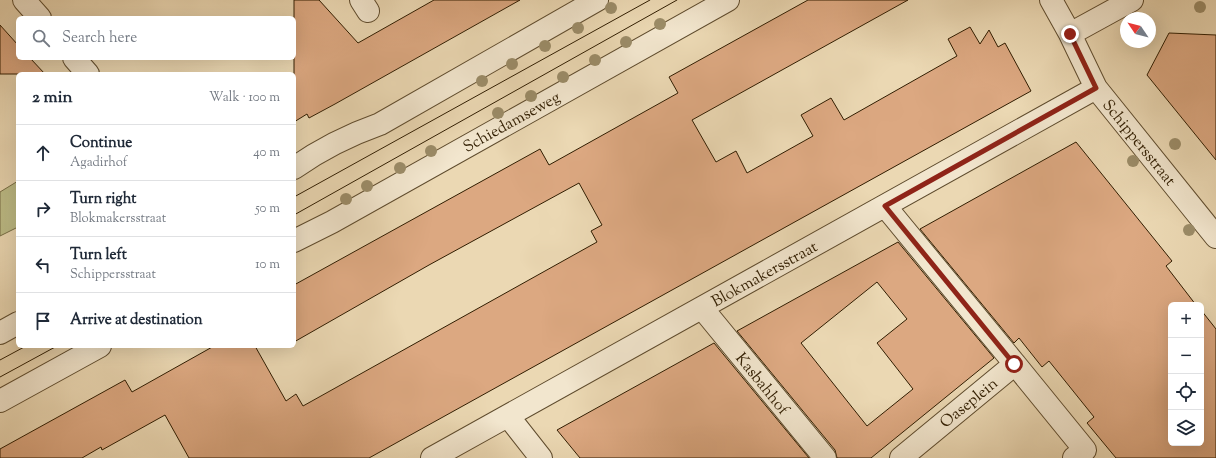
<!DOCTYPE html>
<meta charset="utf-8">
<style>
body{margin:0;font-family:"Sorts Mill Goudy",serif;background:#f6f6f7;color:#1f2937}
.controls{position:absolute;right:12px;bottom:12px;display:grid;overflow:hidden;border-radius:6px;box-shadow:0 4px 16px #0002}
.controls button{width:36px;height:36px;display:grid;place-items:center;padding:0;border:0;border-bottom:1px solid #e0e1e3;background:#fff;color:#1f2937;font:20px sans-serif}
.compass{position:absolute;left:1120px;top:12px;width:36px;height:36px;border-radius:50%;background:#fff;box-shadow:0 4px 16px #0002;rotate:305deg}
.stop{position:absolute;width:12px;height:12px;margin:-9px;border:3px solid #8f2418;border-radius:50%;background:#fff}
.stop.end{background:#8f2418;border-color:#fff;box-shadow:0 1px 4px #0008}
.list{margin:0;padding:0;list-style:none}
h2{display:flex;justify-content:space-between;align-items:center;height:52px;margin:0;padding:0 16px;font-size:17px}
h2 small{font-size:13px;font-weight:400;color:#747a83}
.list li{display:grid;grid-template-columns:26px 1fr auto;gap:12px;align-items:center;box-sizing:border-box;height:56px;padding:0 16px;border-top:1px solid #e0e1e3}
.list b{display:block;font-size:15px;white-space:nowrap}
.list p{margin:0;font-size:13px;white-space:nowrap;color:#747a83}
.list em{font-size:13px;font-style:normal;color:#747a83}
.icon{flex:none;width:22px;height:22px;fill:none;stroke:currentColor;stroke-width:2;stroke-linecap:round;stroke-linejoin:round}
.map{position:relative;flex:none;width:1216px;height:458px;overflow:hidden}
.search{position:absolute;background:#fff;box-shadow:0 4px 16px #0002;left:16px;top:16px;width:280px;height:44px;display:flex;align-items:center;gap:10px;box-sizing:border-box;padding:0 14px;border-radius:6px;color:#747a83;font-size:15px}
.panel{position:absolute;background:#fff;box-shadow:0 4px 16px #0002;left:16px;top:72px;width:280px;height:276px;border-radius:6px}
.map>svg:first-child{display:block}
.green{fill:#bdbd88;stroke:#766d44}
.building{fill:#dca881;stroke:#301d01;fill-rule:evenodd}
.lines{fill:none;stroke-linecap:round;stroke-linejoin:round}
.minor-casing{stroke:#5f4c2e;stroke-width:24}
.minor{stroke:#f2e6ce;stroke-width:22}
.tram{stroke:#301d01;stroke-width:1}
.tree{fill:#9b8c68}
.route{stroke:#8f2418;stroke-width:5}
.labels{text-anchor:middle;stroke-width:3;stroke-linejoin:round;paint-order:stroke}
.street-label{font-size:16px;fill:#301d01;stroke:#f2e6ce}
</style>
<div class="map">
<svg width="1216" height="458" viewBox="0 0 1216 458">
<rect width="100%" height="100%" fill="#ebd8b3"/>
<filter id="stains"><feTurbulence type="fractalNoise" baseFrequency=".005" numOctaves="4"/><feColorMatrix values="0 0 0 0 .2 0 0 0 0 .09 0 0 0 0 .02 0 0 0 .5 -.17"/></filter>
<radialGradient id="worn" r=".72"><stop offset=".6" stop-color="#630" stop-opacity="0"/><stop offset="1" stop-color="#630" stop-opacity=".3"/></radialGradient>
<path class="green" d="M18 181V227L0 236V192Z"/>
<path class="building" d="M294 0H319L358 43 434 0H520L335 104 309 118 307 114 294 122Z
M808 0H908L692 120 716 162 736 151 747 173 813 136 801 115 831 98 844 120 957 56 948 39 970 27 980 44 989 30 998 47 1005 43 1031 91 369 458H189L165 415 102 450 101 447 82 458H0V449L125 380 132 392 214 346H255L286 401 296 394 303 406 597 242 591 231 602 225 579 183 429 265 294 342V285L540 149 549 165 678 93 669 77Z
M0 25 18 45V58H30L45 74H0Z
M1169 33 1216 35V160L1147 75Z
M1076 142 1172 261 1166 266 1196 305H1171V443H1201V310L1216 329V458H1116L1087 423 1094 417 1049 361 1042 367 1019 338 1014 343 920 229Z
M898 242 994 358 871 458H837L835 450 737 331ZM877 282 907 319 877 343 913 389 867 426 801 343Z
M714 343 809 458H580L557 430Z"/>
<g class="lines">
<defs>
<path id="minor" d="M24 0 40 18
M361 0 368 11
M1051 0 1070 34 1096 88 1216 237
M1070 34 1132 0
M74 58 88 74
M294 168C321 149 349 135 380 124L597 0
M885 206 1015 364
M294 241 332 222 728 0
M702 308 825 458
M0 333 18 323
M0 401 100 346
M508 416 541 458
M432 458 1096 88
M901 458 1015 364 1085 450 1074 458"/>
</defs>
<use href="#minor" class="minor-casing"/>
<use href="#minor" class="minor"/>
<path class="tram" d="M294 197 650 0
M294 215 677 0
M0 360 26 346
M0 377 57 346"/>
</g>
<g class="tree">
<circle cx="1200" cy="7" r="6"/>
<circle cx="611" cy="8" r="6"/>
<circle cx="660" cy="24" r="6"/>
<circle cx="578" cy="28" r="6"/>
<circle cx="626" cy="42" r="6"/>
<circle cx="545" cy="46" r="6"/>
<circle cx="595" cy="60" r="6"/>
<circle cx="512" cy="64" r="6"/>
<circle cx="563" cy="77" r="6"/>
<circle cx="482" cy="81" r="6"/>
<circle cx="531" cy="96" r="6"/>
<circle cx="498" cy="113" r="6"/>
<circle cx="1175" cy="144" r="6"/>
<circle cx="431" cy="151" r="6"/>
<circle cx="1133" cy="161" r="6"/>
<circle cx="400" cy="168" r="6"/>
<circle cx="367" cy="186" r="6"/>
<circle cx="346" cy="199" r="6"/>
<circle cx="1189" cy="230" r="6"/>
</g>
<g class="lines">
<path class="route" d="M1014 364 885 206 1096 88 1070 34"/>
</g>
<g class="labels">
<g class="street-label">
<text transform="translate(511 121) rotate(-29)" y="6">Schiedamseweg</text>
<text transform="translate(1140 142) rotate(51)" y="6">Schippersstraat</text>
<text transform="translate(764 273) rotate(-29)" y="6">Blokmakersstraat</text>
<text transform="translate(763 383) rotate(51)" y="6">Kasbahhof</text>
<text transform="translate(968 402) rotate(-39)" y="6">Oaseplein</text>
</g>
</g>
<rect width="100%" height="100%" filter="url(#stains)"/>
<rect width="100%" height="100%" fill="url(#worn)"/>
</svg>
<div class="controls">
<button>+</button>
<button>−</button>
<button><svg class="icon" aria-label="locate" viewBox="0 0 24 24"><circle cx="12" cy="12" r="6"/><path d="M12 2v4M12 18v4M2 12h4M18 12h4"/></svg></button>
<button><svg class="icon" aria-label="layers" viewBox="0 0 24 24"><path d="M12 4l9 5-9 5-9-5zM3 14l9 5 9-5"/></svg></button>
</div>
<svg class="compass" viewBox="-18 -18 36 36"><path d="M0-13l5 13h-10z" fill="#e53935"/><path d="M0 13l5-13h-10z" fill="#747a83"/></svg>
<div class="stop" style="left:1014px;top:364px"></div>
<div class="stop end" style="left:1070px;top:34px"></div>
<div class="search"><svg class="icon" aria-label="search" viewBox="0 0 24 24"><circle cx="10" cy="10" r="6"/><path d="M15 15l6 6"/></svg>Search here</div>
<section class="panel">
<h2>2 min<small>Walk · 100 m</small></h2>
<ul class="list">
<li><svg class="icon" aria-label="ahead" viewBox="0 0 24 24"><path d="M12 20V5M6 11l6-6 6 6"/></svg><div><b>Continue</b><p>Agadirhof</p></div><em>40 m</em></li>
<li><svg class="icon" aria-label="right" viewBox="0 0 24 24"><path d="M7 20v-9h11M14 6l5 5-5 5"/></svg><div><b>Turn right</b><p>Blokmakersstraat</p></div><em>50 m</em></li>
<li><svg class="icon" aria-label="left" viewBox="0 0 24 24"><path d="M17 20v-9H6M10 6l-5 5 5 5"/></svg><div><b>Turn left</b><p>Schippersstraat</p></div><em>10 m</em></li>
<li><svg class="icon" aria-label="arrive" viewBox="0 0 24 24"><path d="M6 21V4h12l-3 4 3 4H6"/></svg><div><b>Arrive at destination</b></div></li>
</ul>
</section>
</div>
